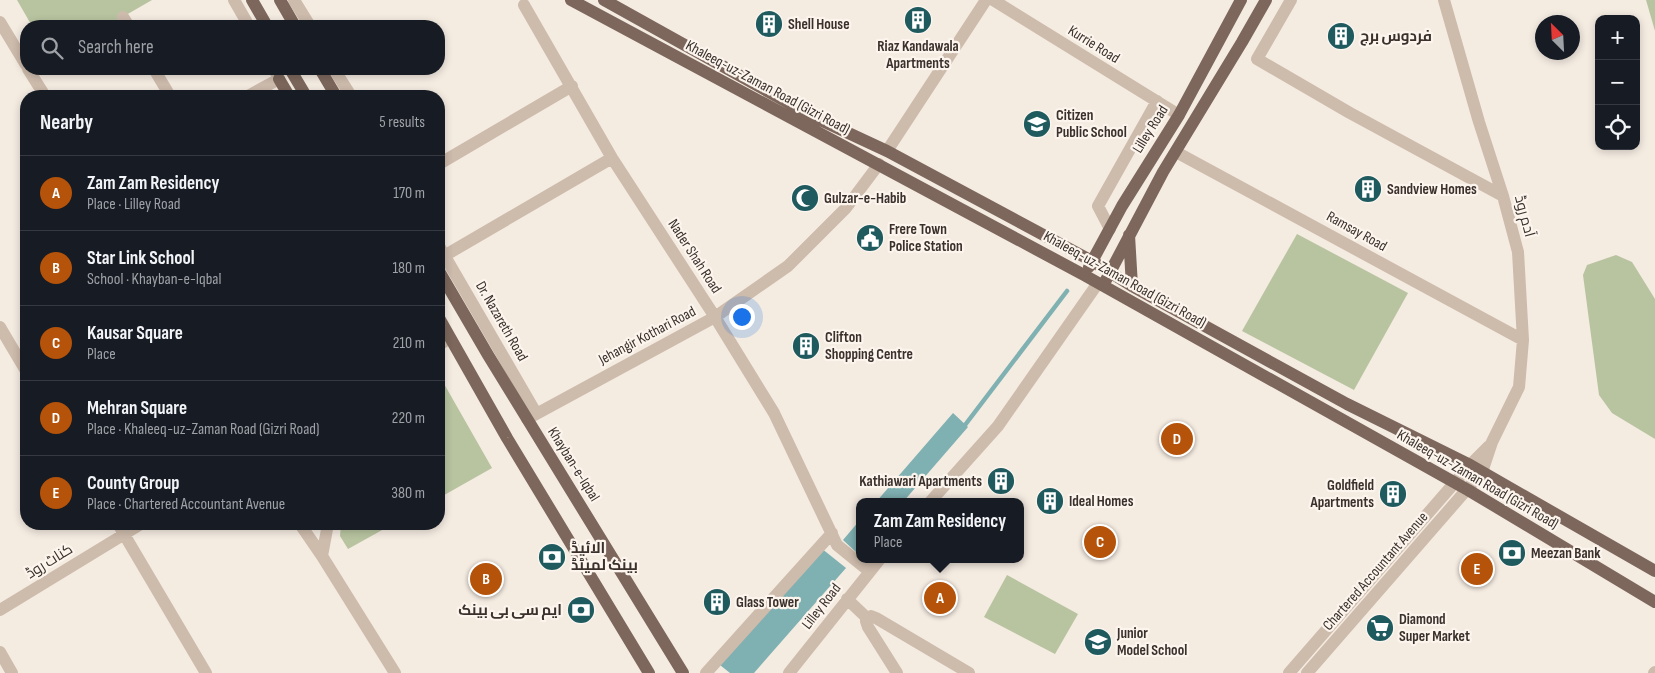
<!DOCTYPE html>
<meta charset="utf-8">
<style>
body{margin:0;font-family:"Sofia Sans Condensed",Cairo,sans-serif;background:#242831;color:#f1f3f6}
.controls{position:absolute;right:15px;top:15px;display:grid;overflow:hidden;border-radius:10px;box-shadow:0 2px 8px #0003}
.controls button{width:45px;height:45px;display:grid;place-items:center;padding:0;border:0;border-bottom:1px solid #363941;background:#171b24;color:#f1f3f6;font:25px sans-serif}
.compass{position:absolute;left:1535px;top:15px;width:45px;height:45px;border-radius:50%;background:#171b24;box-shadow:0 2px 8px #0003;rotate:336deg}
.you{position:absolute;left:741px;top:316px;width:18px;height:18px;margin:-12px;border:4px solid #fff;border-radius:50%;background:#1a73e8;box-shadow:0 0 0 8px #1a73e833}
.badge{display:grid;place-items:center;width:32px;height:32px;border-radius:50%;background:#b45309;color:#fff;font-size:16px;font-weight:700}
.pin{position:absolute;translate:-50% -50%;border:2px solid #fff;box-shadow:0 1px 5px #0006}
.popup{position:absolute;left:856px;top:498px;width:168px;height:65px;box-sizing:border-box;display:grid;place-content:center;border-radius:10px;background:#171b24;filter:drop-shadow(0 1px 4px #0005);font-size:16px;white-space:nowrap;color:#9ea1a6}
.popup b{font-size:19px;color:#f1f3f6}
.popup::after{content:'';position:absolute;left:50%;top:100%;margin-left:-10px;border:10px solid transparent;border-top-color:#171b24}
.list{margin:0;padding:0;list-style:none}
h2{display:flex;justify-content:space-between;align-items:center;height:65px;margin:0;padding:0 20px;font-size:21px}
h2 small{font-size:16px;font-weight:400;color:#9ea1a6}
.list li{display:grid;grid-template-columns:32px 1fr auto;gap:15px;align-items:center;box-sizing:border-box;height:75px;padding:0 20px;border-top:1px solid #363941}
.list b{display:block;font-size:19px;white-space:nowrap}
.list p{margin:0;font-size:16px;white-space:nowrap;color:#9ea1a6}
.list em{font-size:16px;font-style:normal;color:#9ea1a6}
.icon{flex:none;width:28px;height:28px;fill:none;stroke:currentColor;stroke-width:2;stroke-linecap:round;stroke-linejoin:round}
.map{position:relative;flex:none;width:1655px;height:673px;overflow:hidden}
.search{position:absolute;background:#171b24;box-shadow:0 2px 8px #0003;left:20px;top:20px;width:425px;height:55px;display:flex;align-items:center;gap:12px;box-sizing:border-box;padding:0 18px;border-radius:20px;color:#9ea1a6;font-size:19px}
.panel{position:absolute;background:#171b24;box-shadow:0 2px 8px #0003;left:20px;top:90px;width:425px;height:440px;border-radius:20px}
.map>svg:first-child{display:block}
.green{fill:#b8c4a0}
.water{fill:#7fb0b2}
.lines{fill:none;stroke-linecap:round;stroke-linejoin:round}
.stream{stroke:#7fb0b2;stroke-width:4.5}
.minor{stroke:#cdbbac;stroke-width:12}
.major{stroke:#7d675c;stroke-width:12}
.labels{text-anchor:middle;stroke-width:4.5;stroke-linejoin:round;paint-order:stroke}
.poi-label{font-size:15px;font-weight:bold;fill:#3b302b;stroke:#fbf5ee;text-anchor:start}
.street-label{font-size:15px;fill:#3b302b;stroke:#fbf5ee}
</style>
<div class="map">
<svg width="1655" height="673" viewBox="0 0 1655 673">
<rect width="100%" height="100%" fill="#f4ebe1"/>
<path class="green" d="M17 0H152L107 26H32Z
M1646 0H1655V31Z
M1297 234 1408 293 1354 390 1242 331Z
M1616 255 1632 262 1655 299V439L1612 413 1599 395 1583 275 1587 265Z
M439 375 492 468 439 498Z
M341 524H393L348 549 340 536Z
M1007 575 1078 614 1055 654 984 617Z"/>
<path class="water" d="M953 413 968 427 903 502H876Z
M860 520V550L857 553 843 540Z
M821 548 846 568 754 673H730L720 665Z"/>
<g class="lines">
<path class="stream" d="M962 429 1067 291"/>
<path class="minor" d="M234 0 249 26
M294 0 310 26
M993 0 1179 115
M1291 0 1257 59 1350 113 1503 196
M524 5 612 158 715 317 774 413 837 545 869 571
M123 17 129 26
M0 22 26 65
M28 69 45 96
M154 69 170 96
M334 69 351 96
M248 96 279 79 274 69
M887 151 986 0
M1176 152 1523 340
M439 164 572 86
M1110 229 1098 206 1157 101
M439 246 536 413
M444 256 612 158
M0 327 26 371
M439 345 450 338
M527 419 715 317 788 266 846 208 879 164
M930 502 998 426 1098 283
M118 524 206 673
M300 524 322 556 395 673
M322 556 328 524
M847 599 867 618 871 616 876 618 969 673
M0 610 141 524
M867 618 866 621 868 627 897 673
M0 652 12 673
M706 673 832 533
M789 673 880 559
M1289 673 1470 465 1489 446
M1307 673 1482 472 1492 442 1519 387 1523 340 1518 252 1503 196 1479 122 1444 0
M1654 673 1655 672"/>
<path class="major" d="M252 0 267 26
M280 0 295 26
M571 0 1084 275 1468 490 1655 602
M604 0 814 117 887 151 1092 261 1132 286 1347 404 1470 465 1655 571
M290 69 306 96
M320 69 336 96
M279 79 289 96
M1129 235 1132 286
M1089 267 1122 206 1179 115 1241 0
M439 271 488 355 683 673
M1106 280 1163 172 1242 42 1266 0
M439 318 507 438 649 673"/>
</g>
<defs>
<symbol id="building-disc" viewBox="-11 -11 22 22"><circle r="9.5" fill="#1f5a5e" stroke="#fbf5ee"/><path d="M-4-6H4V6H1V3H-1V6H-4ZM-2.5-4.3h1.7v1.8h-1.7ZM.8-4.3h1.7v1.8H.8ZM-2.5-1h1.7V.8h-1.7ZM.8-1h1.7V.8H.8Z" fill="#fff"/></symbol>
<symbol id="school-disc" viewBox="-11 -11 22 22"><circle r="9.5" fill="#1f5a5e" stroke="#fbf5ee"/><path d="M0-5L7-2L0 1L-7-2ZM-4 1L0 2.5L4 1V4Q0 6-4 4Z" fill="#fff"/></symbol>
<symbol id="mosque-disc" viewBox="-11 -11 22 22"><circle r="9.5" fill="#1f5a5e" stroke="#fbf5ee"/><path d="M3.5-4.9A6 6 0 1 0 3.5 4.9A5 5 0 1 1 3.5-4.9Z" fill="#fff"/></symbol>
<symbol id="civic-disc" viewBox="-11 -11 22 22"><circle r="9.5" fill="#1f5a5e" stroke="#fbf5ee"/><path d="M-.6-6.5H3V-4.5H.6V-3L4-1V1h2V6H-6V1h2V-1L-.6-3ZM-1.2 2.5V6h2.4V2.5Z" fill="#fff"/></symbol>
<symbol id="bank-disc" viewBox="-11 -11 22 22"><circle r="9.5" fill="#1f5a5e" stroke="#fbf5ee"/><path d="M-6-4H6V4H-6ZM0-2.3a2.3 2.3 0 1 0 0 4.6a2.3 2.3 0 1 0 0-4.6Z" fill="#fff"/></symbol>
<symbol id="supermarket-disc" viewBox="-11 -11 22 22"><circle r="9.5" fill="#1f5a5e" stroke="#fbf5ee"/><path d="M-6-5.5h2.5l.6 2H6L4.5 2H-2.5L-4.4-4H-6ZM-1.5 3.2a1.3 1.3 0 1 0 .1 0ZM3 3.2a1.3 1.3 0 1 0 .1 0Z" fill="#fff"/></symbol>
</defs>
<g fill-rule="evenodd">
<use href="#building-disc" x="902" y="4" width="32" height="32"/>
<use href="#building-disc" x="753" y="8" width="32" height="32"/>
<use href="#building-disc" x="1325" y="20" width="32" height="32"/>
<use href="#school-disc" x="1021" y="108" width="32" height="32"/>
<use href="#building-disc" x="1352" y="173" width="32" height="32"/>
<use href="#mosque-disc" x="789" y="182" width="32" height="32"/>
<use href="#civic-disc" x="854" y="222" width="32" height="32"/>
<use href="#building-disc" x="790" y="330" width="32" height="32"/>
<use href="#building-disc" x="985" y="465" width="32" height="32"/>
<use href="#building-disc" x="1377" y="478" width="32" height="32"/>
<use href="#building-disc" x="1034" y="485" width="32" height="32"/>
<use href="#bank-disc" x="1496" y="537" width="32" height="32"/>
<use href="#bank-disc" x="536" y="541" width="32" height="32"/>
<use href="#building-disc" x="701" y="586" width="32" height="32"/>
<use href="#bank-disc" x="565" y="594" width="32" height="32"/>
<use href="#supermarket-disc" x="1364" y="612" width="32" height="32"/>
<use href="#school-disc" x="1082" y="626" width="32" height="32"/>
</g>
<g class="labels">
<g class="poi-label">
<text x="788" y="29">Shell House</text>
<text x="1360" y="41">فردوس برج</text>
<text x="918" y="51" text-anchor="middle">Riaz Kandawala<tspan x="918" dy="17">Apartments</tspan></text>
<text x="1056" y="120">Citizen<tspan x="1056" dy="17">Public School</tspan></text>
<text x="1387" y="194">Sandview Homes</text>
<text x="824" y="203">Gulzar-e-Habib</text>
<text x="889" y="234">Frere Town<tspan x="889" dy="17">Police Station</tspan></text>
<text x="825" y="342">Clifton<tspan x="825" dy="17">Shopping Centre</tspan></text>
<text x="982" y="486" text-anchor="end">Kathiawari Apartments</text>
<text x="1374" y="490" text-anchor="end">Goldfield<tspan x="1374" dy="17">Apartments</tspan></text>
<text x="1069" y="506">Ideal Homes</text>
<text x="571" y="553">الائیڈ<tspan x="571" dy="17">بینک لمیٹڈ</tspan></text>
<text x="1531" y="558">Meezan Bank</text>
<text x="736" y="607">Glass Tower</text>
<text x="562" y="615" text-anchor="end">ایم سی بی بینک</text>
<text x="1399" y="624">Diamond<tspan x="1399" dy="17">Super Market</tspan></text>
<text x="1117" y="638">Junior<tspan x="1117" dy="17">Model School</tspan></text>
</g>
<g class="street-label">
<text transform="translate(1094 44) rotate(32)" y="5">Kurrie Road</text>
<text transform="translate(768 87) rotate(28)" y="5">Khaleeq-uz-Zaman Road (Gizri Road)</text>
<text transform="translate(1150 129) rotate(-58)" y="5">Lilley Road</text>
<text transform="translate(1525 216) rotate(75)" y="5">آدم روڈ</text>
<text transform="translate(1357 231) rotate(29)" y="5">Ramsay Road</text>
<text transform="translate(695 256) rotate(57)" y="5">Nader Shah Road</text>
<text transform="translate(1125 279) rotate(29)" y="5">Khaleeq-uz-Zaman Road (Gizri Road)</text>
<text transform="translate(502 321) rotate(60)" y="5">Dr. Nazareth Road</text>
<text transform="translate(647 335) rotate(-28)" y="5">Jehangir Kothari Road</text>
<text transform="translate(574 464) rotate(58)" y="5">Khayban-e-Iqbal</text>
<text transform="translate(1478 479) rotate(30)" y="5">Khaleeq-uz-Zaman Road (Gizri Road)</text>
<text transform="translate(49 561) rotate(-32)" y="5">کناٹ روڈ</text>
<text transform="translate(1375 571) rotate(-49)" y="5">Chartered Accountant Avenue</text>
<text transform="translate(821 606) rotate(-52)" y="5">Lilley Road</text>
</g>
</g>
</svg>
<div class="controls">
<button>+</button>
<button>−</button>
<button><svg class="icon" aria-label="locate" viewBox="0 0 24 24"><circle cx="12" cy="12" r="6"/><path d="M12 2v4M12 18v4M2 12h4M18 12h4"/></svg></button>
</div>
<svg class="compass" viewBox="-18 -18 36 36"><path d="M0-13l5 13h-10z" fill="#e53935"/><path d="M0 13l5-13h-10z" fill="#9ea1a6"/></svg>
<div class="you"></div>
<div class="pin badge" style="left:940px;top:598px">A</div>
<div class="popup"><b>Zam Zam Residency</b>Place</div>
<div class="pin badge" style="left:486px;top:579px">B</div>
<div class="pin badge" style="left:1100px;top:542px">C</div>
<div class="pin badge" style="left:1177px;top:439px">D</div>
<div class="pin badge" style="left:1477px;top:569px">E</div>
<div class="search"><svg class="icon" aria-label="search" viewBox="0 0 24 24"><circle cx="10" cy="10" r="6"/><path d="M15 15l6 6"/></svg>Search here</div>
<section class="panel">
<h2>Nearby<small>5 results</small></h2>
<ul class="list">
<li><span class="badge">A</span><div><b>Zam Zam Residency</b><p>Place · Lilley Road</p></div><em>170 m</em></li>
<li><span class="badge">B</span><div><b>Star Link School</b><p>School · Khayban-e-Iqbal</p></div><em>180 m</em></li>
<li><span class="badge">C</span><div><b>Kausar Square</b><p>Place</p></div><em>210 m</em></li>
<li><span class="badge">D</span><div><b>Mehran Square</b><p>Place · Khaleeq-uz-Zaman Road (Gizri Road)</p></div><em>220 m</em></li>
<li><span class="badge">E</span><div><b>County Group</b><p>Place · Chartered Accountant Avenue</p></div><em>380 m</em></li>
</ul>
</section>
</div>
